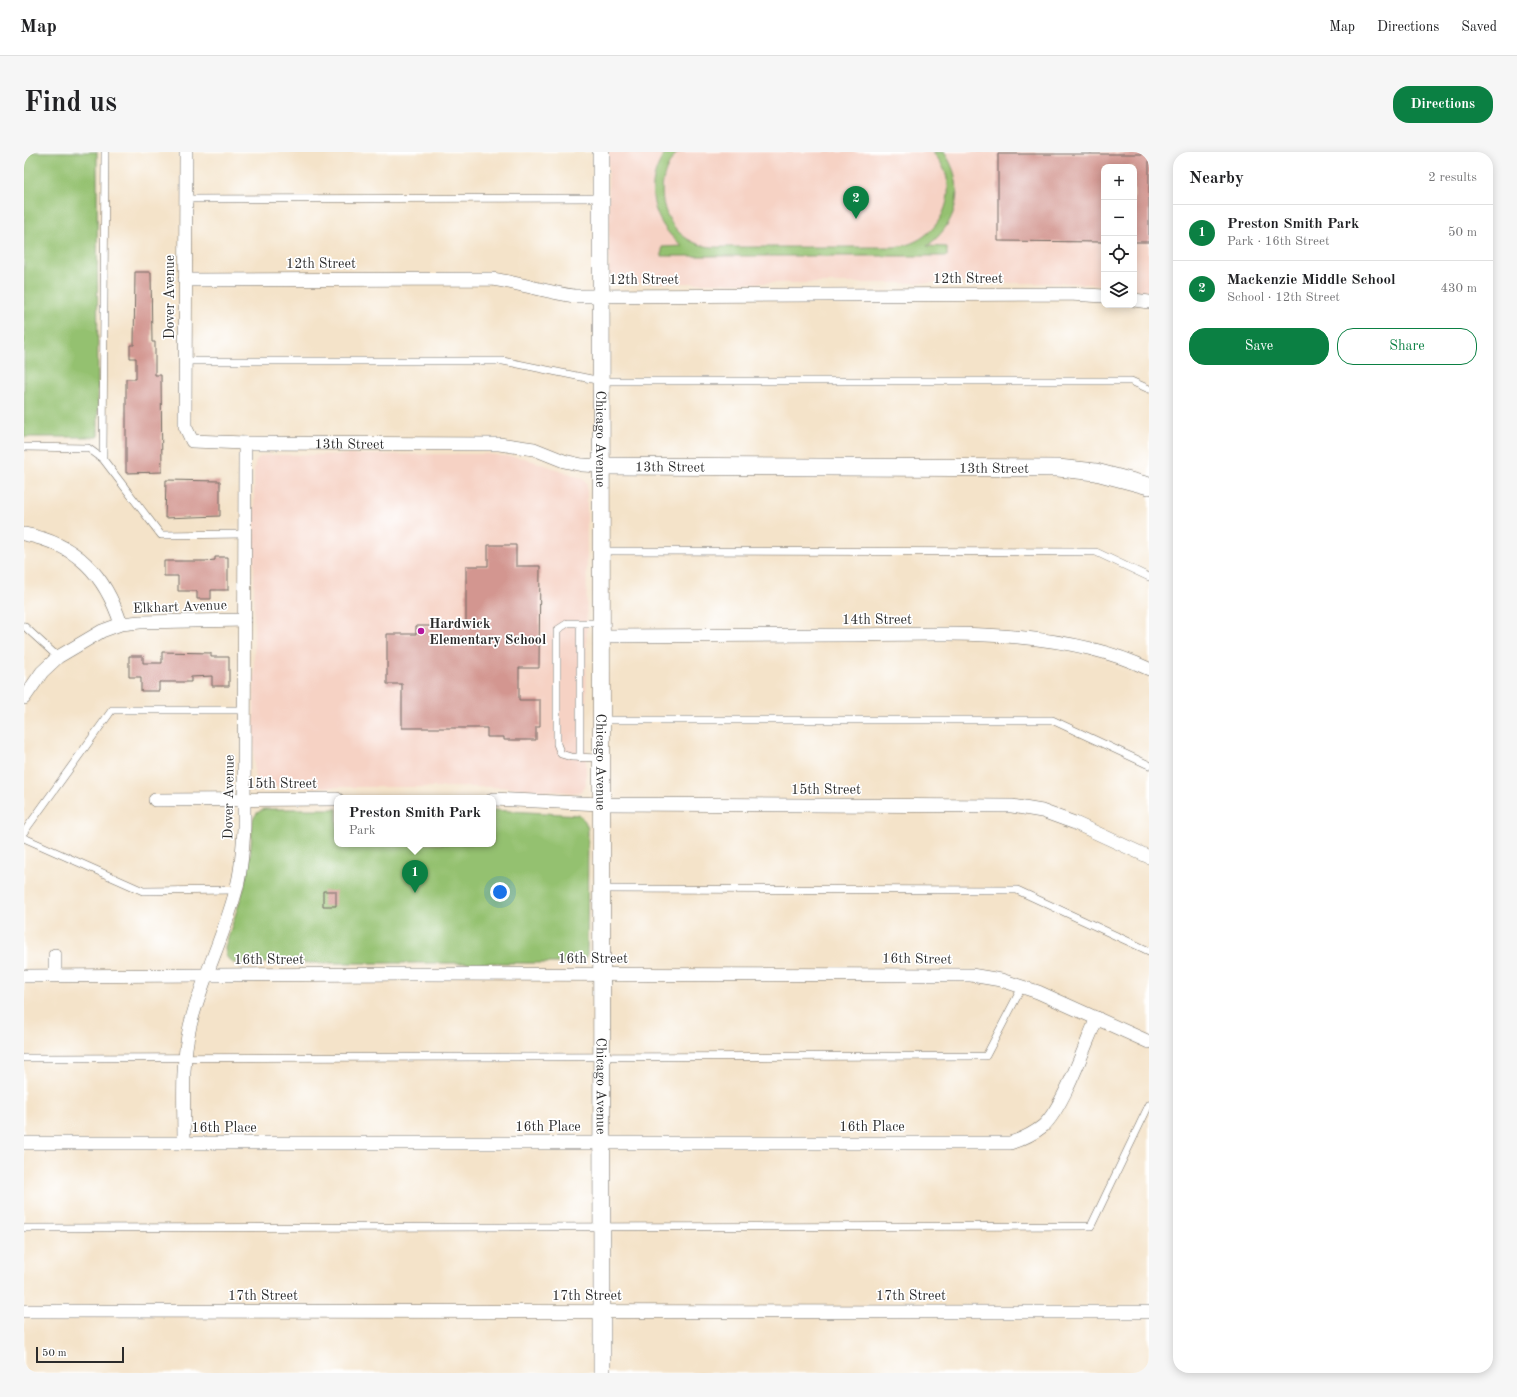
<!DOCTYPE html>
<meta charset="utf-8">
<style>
body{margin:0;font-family:"Old Standard TT",serif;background:#f6f6f6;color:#202124}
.controls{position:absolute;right:12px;top:12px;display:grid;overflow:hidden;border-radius:8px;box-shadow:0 2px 10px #0003}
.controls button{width:36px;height:36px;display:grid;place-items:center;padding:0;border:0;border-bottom:1px solid #e0e0e0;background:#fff;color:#202124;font:20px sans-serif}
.scale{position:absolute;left:12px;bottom:10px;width:88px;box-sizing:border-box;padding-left:4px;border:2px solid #2b2b2b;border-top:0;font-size:11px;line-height:14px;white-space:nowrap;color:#2b2b2b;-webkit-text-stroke:3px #fff;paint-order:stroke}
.you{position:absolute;left:476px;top:740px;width:14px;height:14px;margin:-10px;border:3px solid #fff;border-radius:50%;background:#1a73e8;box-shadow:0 0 0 6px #1a73e833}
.badge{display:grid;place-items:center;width:26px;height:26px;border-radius:50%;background:#0b8043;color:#fff;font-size:13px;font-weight:700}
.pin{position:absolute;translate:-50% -33px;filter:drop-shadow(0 1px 2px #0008)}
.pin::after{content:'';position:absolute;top:21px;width:14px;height:12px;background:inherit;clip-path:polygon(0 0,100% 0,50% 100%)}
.popup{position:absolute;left:310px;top:643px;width:162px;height:52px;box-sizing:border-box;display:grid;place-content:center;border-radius:8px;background:#fff;filter:drop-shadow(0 1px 3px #0005);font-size:13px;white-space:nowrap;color:#757577}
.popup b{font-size:15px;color:#202124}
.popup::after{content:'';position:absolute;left:50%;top:100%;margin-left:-8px;border:8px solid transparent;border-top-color:#fff}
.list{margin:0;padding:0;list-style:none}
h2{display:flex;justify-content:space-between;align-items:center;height:52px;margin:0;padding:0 16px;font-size:17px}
h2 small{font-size:13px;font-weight:400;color:#757577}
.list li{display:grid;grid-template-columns:26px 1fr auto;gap:12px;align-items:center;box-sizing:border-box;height:56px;padding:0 16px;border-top:1px solid #e0e0e0}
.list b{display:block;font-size:15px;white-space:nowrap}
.list p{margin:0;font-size:13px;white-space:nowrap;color:#757577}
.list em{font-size:13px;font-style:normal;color:#757577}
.actions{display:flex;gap:8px;padding:12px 16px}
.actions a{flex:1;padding:9px 0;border:1px solid #0b8043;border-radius:16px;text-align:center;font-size:14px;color:#0b8043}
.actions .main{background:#0b8043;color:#fff}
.icon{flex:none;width:22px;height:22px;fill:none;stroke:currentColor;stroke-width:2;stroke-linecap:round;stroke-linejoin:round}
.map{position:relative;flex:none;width:1125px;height:1221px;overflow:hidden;border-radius:16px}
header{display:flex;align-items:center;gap:24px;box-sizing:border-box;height:56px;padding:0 20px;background:#fff;border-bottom:1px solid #e0e0e0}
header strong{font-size:19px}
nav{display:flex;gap:22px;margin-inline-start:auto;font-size:14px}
.intro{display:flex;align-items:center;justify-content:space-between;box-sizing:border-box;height:96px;padding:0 24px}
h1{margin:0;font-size:28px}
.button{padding:10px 18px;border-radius:16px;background:#0b8043;color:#fff;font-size:14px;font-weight:700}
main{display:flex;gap:24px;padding:0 24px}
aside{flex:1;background:#fff;border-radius:16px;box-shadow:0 2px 10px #0003}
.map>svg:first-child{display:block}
.built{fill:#f6d2c4}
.green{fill:#94c16f;stroke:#60764d}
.building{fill:#d39690}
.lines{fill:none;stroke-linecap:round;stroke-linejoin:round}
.service-casing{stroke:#716b62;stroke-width:8}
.minor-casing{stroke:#716b62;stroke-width:14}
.tertiary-casing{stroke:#716b62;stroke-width:18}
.service{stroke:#fff;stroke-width:7}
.minor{stroke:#fff;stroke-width:13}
.tertiary{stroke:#fff;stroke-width:17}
.poi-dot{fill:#b5179e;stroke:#fff;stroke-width:1.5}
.labels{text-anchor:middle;stroke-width:3.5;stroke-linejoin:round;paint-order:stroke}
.street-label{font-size:14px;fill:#2b2b2b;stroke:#fff}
.poi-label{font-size:14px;font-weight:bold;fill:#2b2b2b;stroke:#fff;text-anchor:start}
</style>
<header>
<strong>Map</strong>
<nav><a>Map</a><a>Directions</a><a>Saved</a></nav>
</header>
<div class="intro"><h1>Find us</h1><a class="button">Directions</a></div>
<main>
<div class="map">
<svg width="1125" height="1221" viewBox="0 0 1125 1221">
<rect width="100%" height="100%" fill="#fff"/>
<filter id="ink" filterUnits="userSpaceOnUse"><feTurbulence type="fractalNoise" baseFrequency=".025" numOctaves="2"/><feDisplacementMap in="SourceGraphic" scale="8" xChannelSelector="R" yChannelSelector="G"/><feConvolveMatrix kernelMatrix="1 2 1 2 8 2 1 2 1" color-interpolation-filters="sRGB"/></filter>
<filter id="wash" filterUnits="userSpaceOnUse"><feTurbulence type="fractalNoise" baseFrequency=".012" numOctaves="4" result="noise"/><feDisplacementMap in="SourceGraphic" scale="16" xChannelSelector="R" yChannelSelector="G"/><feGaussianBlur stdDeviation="0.9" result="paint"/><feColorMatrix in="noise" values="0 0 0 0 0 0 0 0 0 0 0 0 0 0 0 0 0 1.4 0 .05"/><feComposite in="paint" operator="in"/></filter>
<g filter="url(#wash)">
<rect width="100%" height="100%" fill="#f4e3c9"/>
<path class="built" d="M584 0H1125V140L1110 137V15H1080V133L1045 131H595L585 123Z
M462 302 500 306 558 326 563 332 562 634 556 640 550 641 475 635H241L234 632 230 622V317L232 308 237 304 244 303Z"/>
<path class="green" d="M0 0H73L74 285H0Z
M642 0H654C622 33 641 92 689 95H870C917 92 943 34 908 0H920C943 33 934 72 903 94L923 95V104H638V95L659 94C628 72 618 32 642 0Z
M240 657H313V692H469V658L555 663 561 669 564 677 563 803 557 810 550 811H208L202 804 201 795 221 733 226 704 229 667 233 661Z"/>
<g id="blocks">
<path class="building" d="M974 2H1125V90H1110V15H1080V90L974 89Z
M111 120H127L128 190H131V223H137L138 320 102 321V227H112V206H106V193H110Z
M142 328 196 329V364L141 366Z
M464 393H492V414H516L515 516H495V548H516V575H512V588H480V585H463V576H378V532H363V482H392V474H442V414H464Z
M191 405H204V438H187V447H173V439H154V424H140V409H182L191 408Z
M138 500 187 501V505H205V534H188V524L167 525V530H135V539H117V525H105V504H119V511H138Z
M299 739H312V754H299Z"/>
</g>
</g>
<g filter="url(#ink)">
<use href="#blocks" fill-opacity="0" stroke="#716b62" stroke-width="1"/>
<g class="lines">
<defs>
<path id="service" d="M162 47 577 46
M161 209H479L577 229H1107L1125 237
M0 295 64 296 79 307 137 383 221 382
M79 307 81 0
M577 399 1072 400 1125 425
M0 474 34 505
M577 568H1028L1125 613
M556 606V471
M577 606 547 605 537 602 533 592V478L544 471H577
M0 680 88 558H221
M0 686 119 739 212 738
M577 737 993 738 1125 799
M0 906 962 904 998 835
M0 1076 1067 1074 1125 953"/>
<g id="minor">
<path id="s1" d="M162 0 161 274 168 289 221 291 475 292 510 297 540 309 558 313 577 314"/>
<path d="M161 128 468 127C496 131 522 140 550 144L1045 142 1080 144"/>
<path d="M1110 148 1125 150"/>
<path d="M0 382C53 392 81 423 97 472"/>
<path d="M577 484C659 484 742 483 825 483 920 482 1037 475 1125 517"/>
<path d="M0 546 18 520 34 505 78 479 97 472 116 470 221 468"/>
<path d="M469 647 577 652 988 654 1018 659 1051 671 1125 705"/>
<path d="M131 648 313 647"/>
<path d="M31 803V823"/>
<path d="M0 824 390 822 947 823 977 828 1014 840 1125 890"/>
<path d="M0 991H986C999 987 1009 982 1019 974 1039 956 1061 893 1073 866"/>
<path d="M160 991C160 952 157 912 166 874 178 825 203 779 214 730 218 712 219 694 220 676L221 291"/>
<path d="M0 1159 1125 1160"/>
</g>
<g id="tertiary">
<path id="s2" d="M577 0 578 1221"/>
<path id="s3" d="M577 314 1034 316 1072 320 1125 334"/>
</g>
</defs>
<use href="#service" class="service-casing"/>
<use href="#minor" class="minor-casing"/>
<use href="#tertiary" class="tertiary-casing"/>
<use href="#service" class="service"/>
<use href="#minor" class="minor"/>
<use href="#tertiary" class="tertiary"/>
</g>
</g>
<circle class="poi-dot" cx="397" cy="479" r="4"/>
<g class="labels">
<g class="street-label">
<text x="297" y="116">12th Street</text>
<text x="944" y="131">12th Street</text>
<text x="620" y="132">12th Street</text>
<text transform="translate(145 145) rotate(-90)" y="5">Dover Avenue</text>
<text dy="5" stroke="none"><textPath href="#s2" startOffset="287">Chicago Avenue</textPath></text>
<text dy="5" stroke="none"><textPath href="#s1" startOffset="448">13th Street</textPath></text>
<text dy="5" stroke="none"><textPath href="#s3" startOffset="69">13th Street</textPath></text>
<text dy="5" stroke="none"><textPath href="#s3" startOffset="393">13th Street</textPath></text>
<text transform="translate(156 454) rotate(-2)" y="5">Elkhart Avenue</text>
<text x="853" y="472">14th Street</text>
<text dy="5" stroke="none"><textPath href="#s2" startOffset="610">Chicago Avenue</textPath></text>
<text x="258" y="636">15th Street</text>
<text x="802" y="642">15th Street</text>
<text transform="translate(204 645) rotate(-89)" y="5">Dover Avenue</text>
<text x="569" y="811">16th Street</text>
<text transform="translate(893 806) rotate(1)" y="5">16th Street</text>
<text x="245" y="812">16th Street</text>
<text dy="5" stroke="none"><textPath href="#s2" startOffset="934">Chicago Avenue</textPath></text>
<text x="524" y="979">16th Place</text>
<text x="848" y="979">16th Place</text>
<text x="200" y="980">16th Place</text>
<text x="239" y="1148">17th Street</text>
<text x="563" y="1148">17th Street</text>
<text x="887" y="1148">17th Street</text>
</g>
<g class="poi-label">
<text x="405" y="476">Hardwick<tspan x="405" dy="16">Elementary School</tspan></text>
</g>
</g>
</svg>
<div class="controls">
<button>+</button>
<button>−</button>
<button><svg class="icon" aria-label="locate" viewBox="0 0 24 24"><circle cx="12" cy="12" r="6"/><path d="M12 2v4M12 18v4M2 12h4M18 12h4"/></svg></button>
<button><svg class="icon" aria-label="layers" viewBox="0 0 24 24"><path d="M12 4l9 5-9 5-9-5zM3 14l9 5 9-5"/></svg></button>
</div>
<div class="scale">50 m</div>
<div class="you"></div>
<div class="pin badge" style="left:391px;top:741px">1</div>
<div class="popup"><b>Preston Smith Park</b>Park</div>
<div class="pin badge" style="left:832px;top:67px">2</div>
</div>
<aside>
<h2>Nearby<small>2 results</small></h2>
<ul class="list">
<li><span class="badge">1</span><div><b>Preston Smith Park</b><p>Park · 16th Street</p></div><em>50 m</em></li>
<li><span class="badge">2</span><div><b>Mackenzie Middle School</b><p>School · 12th Street</p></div><em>430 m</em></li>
</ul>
<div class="actions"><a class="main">Save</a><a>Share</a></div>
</aside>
</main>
